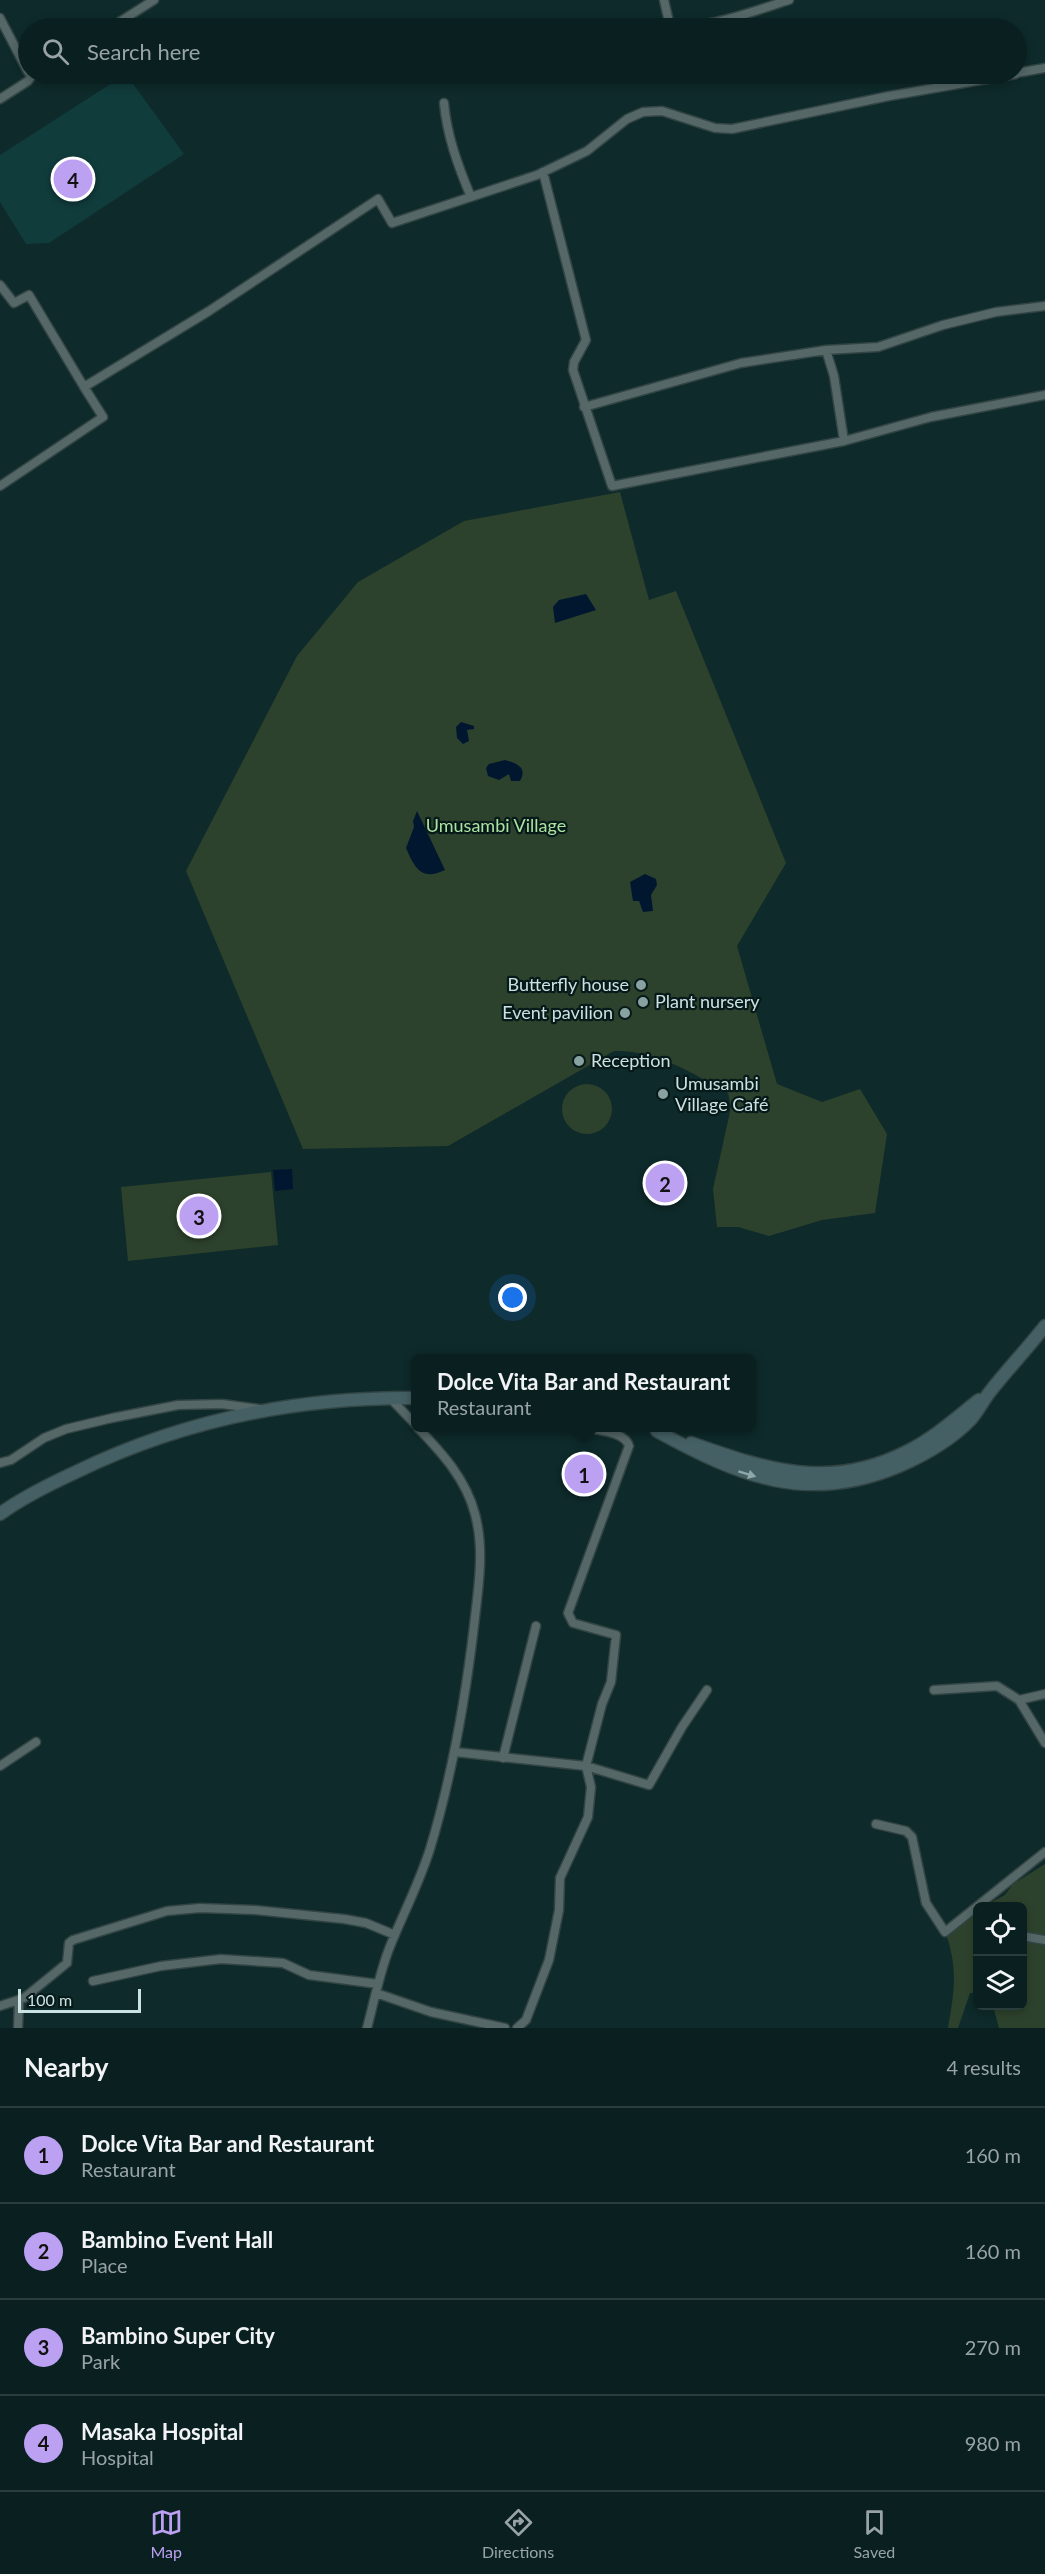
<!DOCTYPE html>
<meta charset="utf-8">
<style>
body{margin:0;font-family:Lato,sans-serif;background:#132829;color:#f1f3f6}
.controls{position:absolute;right:18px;bottom:18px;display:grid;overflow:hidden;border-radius:9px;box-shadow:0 3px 9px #0003}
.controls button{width:54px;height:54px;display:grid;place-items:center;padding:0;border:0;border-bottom:2px solid #2a3e3e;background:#0a2020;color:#f1f3f6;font:30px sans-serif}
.scale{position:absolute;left:18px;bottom:15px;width:123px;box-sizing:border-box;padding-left:6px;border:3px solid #cae2e2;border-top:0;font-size:16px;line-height:21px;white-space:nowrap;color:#cae2e2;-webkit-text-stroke:4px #071919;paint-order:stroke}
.you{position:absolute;left:513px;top:1298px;width:21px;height:21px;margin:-15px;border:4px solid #fff;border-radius:50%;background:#1a73e8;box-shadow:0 0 0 9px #1a73e833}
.badge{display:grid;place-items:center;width:39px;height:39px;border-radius:50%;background:#bca0f2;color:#111;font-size:20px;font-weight:700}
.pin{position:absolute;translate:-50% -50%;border:3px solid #fff;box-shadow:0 2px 6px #0006}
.popup{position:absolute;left:411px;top:1354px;width:345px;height:78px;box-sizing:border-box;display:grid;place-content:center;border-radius:9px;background:#0a2020;filter:drop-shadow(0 2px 4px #0005);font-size:20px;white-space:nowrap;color:#99a3a5}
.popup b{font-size:22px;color:#f1f3f6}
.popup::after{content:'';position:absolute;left:50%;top:100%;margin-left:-12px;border:12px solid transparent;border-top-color:#0a2020}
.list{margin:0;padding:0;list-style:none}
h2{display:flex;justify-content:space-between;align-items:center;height:78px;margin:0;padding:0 24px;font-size:26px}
h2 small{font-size:20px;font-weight:400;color:#99a3a5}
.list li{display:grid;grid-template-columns:39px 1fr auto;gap:18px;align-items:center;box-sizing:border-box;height:96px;padding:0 24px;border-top:2px solid #2a3e3e}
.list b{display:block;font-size:22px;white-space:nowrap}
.list p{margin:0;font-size:20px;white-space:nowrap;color:#99a3a5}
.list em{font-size:20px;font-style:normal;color:#99a3a5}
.icon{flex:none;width:33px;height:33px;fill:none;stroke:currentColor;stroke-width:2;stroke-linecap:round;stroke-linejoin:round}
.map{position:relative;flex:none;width:1045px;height:2028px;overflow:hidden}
.search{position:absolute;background:#0a2020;box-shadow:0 3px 9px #0003;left:18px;right:18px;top:18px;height:66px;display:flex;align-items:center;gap:15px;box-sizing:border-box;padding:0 21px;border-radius:33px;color:#99a3a5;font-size:22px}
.sheet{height:462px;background:#0a2020}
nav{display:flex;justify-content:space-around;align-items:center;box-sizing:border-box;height:84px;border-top:2px solid #2a3e3e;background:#0a2020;font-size:16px;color:#99a3a5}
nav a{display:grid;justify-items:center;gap:3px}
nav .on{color:#bca0f2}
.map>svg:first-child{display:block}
.built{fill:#113c3c}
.green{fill:#2d422d}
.water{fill:#01172f}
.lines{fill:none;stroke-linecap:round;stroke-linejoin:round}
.minor-casing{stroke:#324444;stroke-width:11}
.highway-casing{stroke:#324444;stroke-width:15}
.minor{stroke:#556767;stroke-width:8}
.highway{stroke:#446064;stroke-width:12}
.oneway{fill:#8ea8a9}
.poi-dot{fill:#88a2a2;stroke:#071919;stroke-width:2}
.labels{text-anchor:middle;stroke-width:4.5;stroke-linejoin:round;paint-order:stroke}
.park-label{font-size:18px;fill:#abe3a1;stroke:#071919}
.poi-label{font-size:18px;fill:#cae2e2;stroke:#071919;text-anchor:start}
</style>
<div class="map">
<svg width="1045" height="2028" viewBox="0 0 1045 2028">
<rect width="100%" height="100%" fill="#0e2a2a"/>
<path class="built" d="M126 74 184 154 49 243 26 244 0 202V155Z"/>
<path class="green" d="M620 492 649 600 676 591 786 863 737 946 777 1084 822 1102 860 1089 887 1134 875 1213 822 1220 769 1236 738 1227H717L713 1189 731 1107 728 1093C692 1073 657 1050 614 1051L448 1146 303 1149 186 871 297 656 358 582 464 521Z
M562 1109a25 25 0 1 1 50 0a25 25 0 1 1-50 0Z
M271 1172 278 1245 128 1261 121 1187Z
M1045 1864V1937L1023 1933 1022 1906H984L1005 1895 1013 1884Z
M970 1915 977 1919V1993H970L958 2028H948C954 1993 958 1971 947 1937Z
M1023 1937 1045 1941V2028H999L993 2006H1022Z"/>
<path class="water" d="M586 594 596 610 555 623 553 607 559 600Z
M461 722 474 726V729L467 730 469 741 463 744 457 738 456 727Z
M505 760C516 763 528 767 520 781H511L509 774 499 780 488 776 486 768 489 764Z
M417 811 445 870C422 881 415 869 406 848L414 827 413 821Z
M645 874 656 879 657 885 651 895 653 911 643 912 639 901H633L630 882Z
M292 1169 293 1189 275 1191 273 1170Z"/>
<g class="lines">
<defs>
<path id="minor" d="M664 0 669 22C695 35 762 8 789 0
M0 18 28 72
M110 28 154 0
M1016 73 1045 68
M0 99 28 81 33 74
M444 103C447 136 458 166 471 197
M543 172 586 340 574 362 573 370 612 486 844 441 931 417 1045 395
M0 285 14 303 29 295 84 387
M826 350 834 376 844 441
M584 407 741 363 826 350 878 347 943 325 996 312 1045 306
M0 486 103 417 84 387 209 311 378 199 392 223 537 175 587 151 627 119 643 112 662 111 715 128 732 129 889 96 1016 74
M390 1398 416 1425
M0 1463 11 1460 44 1438 66 1429 112 1418 178 1405 222 1404 259 1409
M934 1690 997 1686 1019 1700 1045 1694
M1019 1700 1045 1743
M455 1752 586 1766 649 1785 682 1727 707 1690
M503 1758 536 1626
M0 1766 36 1742
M876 1824 906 1831 912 1837 926 1903 945 1932 1045 1852
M1022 1936 1045 1940
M93 1981 161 1966 221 1959 283 1963 309 1975 378 1984
M376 1993 431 2012 505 2028
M0 2006 24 1998 67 1963 69 1943 73 1940 167 1911 200 1908 255 1910 344 1919 366 1923 395 1935
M18 2028 19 2001
M367 2028C374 2002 379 1975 389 1949 402 1916 419 1884 430 1849 452 1776 465 1702 474 1626 478 1589 485 1551 475 1514 466 1479 442 1453 418 1428
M517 2028 526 2020 549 1960 559 1910 560 1878 588 1817 591 1787 586 1766 602 1704 611 1682 616 1635 573 1623 568 1613 629 1446C625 1432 601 1431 588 1428"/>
<path id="highway" d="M657 1431C739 1476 807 1505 899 1466 924 1455 952 1439 971 1419 978 1411 983 1401 989 1393 1007 1370 1027 1349 1045 1326
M691 1443C767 1470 831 1491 908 1451 934 1438 956 1418 979 1400
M0 1514C23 1497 50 1484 76 1472 183 1420 297 1397 416 1398"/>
</defs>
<use href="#minor" class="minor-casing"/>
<use href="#highway" class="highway-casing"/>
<use href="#minor" class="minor"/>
<use href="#highway" class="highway"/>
</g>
<defs><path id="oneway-solid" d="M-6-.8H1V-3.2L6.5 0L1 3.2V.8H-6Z" transform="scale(1.5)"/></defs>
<use class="oneway" href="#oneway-solid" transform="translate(747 1474) rotate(17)"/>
<g class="poi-dot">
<circle cx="641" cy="985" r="6"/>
<circle cx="643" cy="1002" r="6"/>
<circle cx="625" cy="1013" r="6"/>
<circle cx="579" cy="1061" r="6"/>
<circle cx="663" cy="1094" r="6"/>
</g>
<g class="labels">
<g class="park-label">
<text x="496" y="832">Umusambi Village</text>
</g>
<g class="poi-label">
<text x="629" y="991" text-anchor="end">Butterfly house</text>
<text x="655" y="1008">Plant nursery</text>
<text x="613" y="1019" text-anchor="end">Event pavilion</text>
<text x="591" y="1067">Reception</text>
<text x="675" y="1090">Umusambi<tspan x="675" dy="21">Village Café</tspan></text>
</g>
</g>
</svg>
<div class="controls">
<button><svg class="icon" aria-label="locate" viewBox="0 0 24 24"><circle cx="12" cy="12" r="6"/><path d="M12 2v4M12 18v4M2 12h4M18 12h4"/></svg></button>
<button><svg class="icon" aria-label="layers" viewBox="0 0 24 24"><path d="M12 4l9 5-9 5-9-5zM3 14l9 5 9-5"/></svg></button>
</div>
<div class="scale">100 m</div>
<div class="you"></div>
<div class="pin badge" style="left:584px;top:1474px">1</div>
<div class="popup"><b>Dolce Vita Bar and Restaurant</b>Restaurant</div>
<div class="pin badge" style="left:665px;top:1183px">2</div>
<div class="pin badge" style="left:199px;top:1216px">3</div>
<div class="pin badge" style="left:73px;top:179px">4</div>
<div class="search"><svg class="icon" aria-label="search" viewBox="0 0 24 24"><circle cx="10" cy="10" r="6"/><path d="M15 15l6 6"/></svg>Search here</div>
</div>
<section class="sheet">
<h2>Nearby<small>4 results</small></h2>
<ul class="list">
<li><span class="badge">1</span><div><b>Dolce Vita Bar and Restaurant</b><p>Restaurant</p></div><em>160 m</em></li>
<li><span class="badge">2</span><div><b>Bambino Event Hall</b><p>Place</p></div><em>160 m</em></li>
<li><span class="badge">3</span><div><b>Bambino Super City</b><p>Park</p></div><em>270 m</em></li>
<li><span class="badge">4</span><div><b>Masaka Hospital</b><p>Hospital</p></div><em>980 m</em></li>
</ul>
</section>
<nav>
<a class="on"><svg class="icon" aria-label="map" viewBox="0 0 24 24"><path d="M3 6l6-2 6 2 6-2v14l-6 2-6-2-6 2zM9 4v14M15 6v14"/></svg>Map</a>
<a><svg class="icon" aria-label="directions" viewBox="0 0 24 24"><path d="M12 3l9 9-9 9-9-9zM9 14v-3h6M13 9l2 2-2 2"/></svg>Directions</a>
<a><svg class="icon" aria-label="saved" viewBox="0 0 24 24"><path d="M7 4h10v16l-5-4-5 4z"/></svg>Saved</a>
</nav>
